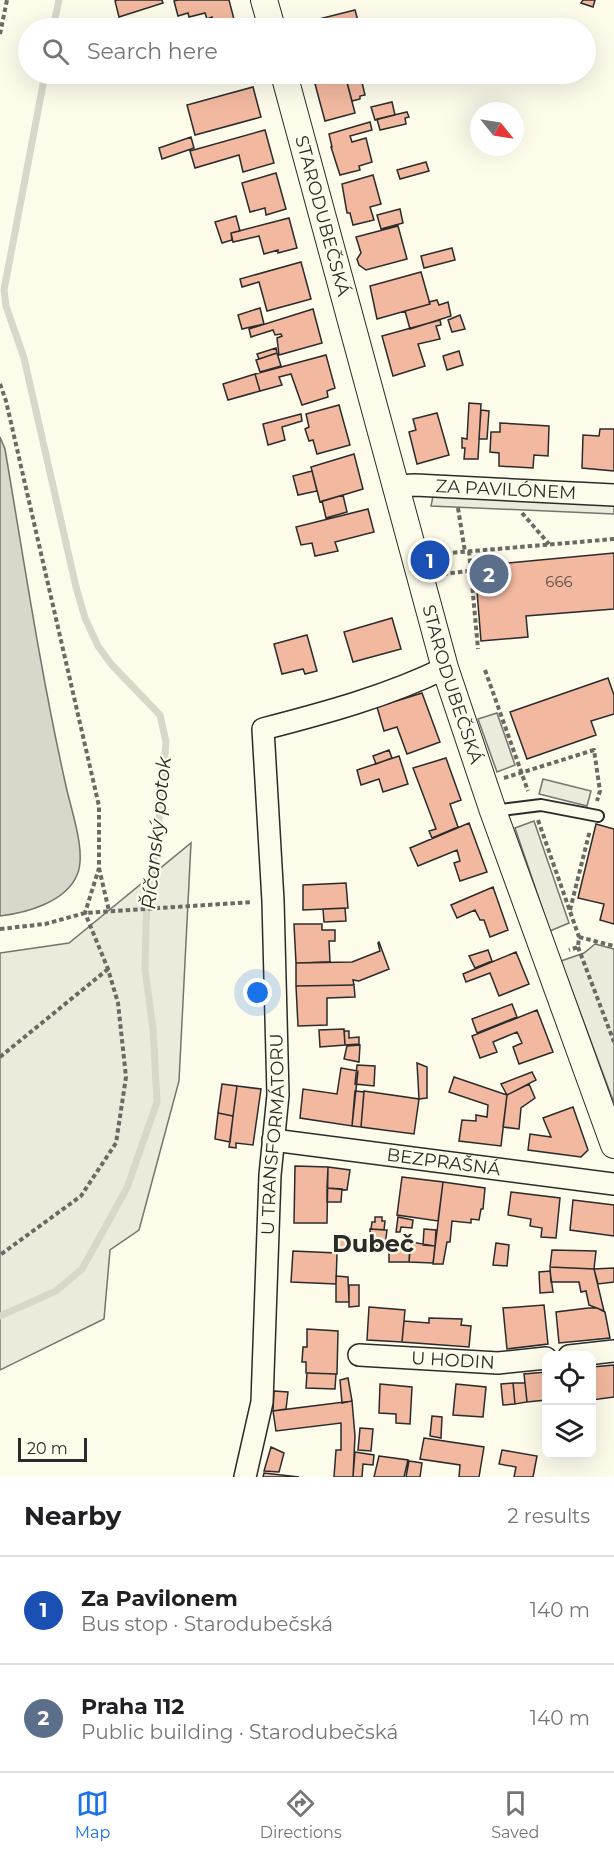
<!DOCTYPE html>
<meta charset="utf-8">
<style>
body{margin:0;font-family:Montserrat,sans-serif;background:#f2f2f2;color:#202124}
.controls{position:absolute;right:18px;bottom:18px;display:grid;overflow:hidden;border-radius:12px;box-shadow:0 6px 24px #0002}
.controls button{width:54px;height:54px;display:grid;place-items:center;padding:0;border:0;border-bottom:2px solid #e0e0e0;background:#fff;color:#202124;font:30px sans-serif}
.compass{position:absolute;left:470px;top:102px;width:54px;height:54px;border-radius:50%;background:#fff;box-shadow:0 6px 24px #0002;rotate:120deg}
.scale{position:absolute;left:18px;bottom:15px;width:69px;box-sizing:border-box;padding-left:6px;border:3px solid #2b2b2b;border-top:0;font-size:16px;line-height:21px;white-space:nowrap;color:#2b2b2b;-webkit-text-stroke:4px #fdfbea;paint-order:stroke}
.you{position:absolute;left:258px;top:993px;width:21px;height:21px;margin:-15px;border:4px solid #fff;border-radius:50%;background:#1a73e8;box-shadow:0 0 0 9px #1a73e833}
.badge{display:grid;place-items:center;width:39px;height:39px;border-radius:50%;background:#1a73e8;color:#fff;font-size:20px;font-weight:700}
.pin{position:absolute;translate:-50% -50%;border:3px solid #fff;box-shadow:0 2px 6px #0006}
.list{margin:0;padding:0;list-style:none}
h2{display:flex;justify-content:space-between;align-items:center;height:78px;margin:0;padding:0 24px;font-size:26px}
h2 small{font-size:20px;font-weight:400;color:#757577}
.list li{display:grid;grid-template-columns:39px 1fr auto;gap:18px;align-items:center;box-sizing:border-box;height:108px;padding:0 24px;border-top:2px solid #e0e0e0}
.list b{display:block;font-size:22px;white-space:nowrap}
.list p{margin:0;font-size:20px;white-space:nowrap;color:#757577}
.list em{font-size:20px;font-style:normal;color:#757577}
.icon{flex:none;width:33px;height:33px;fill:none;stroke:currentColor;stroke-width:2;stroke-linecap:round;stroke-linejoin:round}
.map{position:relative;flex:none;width:614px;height:1477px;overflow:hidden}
.search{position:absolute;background:#fff;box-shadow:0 6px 24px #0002;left:18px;right:18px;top:18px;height:66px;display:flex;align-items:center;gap:15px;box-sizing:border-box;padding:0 21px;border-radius:33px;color:#757577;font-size:22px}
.sheet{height:294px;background:#fff}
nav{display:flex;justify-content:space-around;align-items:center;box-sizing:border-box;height:84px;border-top:2px solid #e0e0e0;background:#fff;font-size:16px;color:#757577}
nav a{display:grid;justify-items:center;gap:3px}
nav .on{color:#1a73e8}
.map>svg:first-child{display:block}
.green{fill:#ecebdb;stroke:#74746e;stroke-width:1.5}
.parking{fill:#eceadb;stroke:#74746e;stroke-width:1.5}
.water{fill:#d8d7c9;stroke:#74746e;stroke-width:1.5}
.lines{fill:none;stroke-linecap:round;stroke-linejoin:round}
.stream{stroke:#d8d7c9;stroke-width:7}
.building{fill:#f2b8a0;stroke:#2b2b2b;stroke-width:1.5}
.service-casing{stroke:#2b2b2b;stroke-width:14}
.minor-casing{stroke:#2b2b2b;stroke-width:24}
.tertiary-casing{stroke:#2b2b2b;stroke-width:28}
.path{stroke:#6a6964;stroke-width:4;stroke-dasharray:4.5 3;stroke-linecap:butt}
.service{stroke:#fdfbea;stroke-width:10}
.minor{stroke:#fdfbea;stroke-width:21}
.tertiary{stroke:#fdfbea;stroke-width:26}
.labels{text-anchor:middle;stroke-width:4.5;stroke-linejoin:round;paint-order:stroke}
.number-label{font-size:15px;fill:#5d4e48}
.street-label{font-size:18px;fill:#2b2b2b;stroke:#fdfbea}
.water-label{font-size:20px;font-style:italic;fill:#2b2b2b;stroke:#fdfbea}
.district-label{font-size:24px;font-weight:bold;fill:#2b2b2b;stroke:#fdfbea}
</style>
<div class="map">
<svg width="614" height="1477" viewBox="0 0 614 1477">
<rect width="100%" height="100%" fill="#fdfbea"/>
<path class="green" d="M191 843 179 1081 139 1230 110 1250 104 1319 0 1370V953L69 943Z
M595 944 614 949V1103L561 961 584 953Z"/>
<path class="parking" d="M433 496 614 505V514L431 506Z
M497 713 515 765 497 772 478 719Z
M543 779 591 791 587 806 539 794Z
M534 821 569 923 550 931 515 828Z"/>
<path class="water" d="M0 437 5 449C24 561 41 675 66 786 71 810 87 853 77 875 66 902 26 913 0 916Z"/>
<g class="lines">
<path class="stream" d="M53 28 59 0
M0 1316 56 1291 82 1269 127 1188 157 1102 153 1029 145 969 147 890 156 851 166 742 160 715 111 664 98 646 85 618 76 587 24 358 6 306 4 290 45 74"/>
</g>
<path class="building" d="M117 0H162L163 3 119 17 115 1Z
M178 0H229L236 27 215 28 212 17 207 19 205 13 189 17 188 13 178 16 174 1Z
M583 0H595L593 7 581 3Z
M355 10 360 28H298L299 24Z
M227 74H249L229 79Z
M350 74H360L365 95 360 96V99L352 101 345 75Z
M345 75 355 113 325 121 315 84Z
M253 87 261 117 195 135 187 105Z
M392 102 395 115 375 120 371 107Z
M407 112 409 117 405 118 406 124 380 130 377 119Z
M370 122 372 130 350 136 352 142 366 138 372 162 359 166 360 170 340 175 331 147H332L329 134Z
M265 130 274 163 243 172 239 155 195 168 190 151Z
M191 137 194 148 162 159 159 148Z
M426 162 429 171 400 179 397 170Z
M276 173 286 209 266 215 265 208 250 212 242 183Z
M373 175 381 204 370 207 374 220 353 225 350 213H347L342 184Z
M400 209 403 223 381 229 377 215Z
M236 216 240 231 231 233 232 240 222 243 215 222Z
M289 218 297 248 278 253V250L264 254 259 236 233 242 231 233Z
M398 226 407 259 366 270 359 265 357 259 361 253 356 237Z
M452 248 455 260 424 268 421 256Z
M301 262 311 299 267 311 259 282 242 287 240 279Z
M421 272 430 304 377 319 370 286Z
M437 300 439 305 448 302 451 316 410 329 405 311 430 304 429 302Z
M260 308 264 324 242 329 238 315Z
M313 309 322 343 279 355 277 338 282 336 281 334 275 335 273 330 251 337 249 329Z
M460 315 465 329 452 332 448 320Z
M440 320 441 325 436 326 440 339 418 344 425 366 393 376 382 336Z
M276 348 277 353 259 359 257 354Z
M459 351 463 365 447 370 443 356Z
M277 353 281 366 260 372 256 360Z
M326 355 335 388 327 391 328 397 302 405 291 374 279 377 282 385 260 391 255 374Z
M255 374 260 391 228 400 223 384Z
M469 403 481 404 478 459H464L465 448H462V438L467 439Z
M339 405 350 445 317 454 313 440 309 441 305 429 309 427 306 414Z
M481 410 489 411 487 439H479Z
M437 413 449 455 417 464 409 432 416 430 413 419Z
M301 414 302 421 282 427 285 440 268 445 263 424Z
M500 423 549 426 548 456 534 455 533 468 499 466V453L490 452 491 432H500Z
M600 429H614V471L582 468 583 435 599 436Z
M354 454 363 489 320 502 311 467Z
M312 471 317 491 298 495 293 476Z
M343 495 347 512 326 518 322 501Z
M368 509 374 532 335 542 338 551 315 556 312 543 301 545 296 527Z
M614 553V609L526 616 528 637 481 641 475 566Z
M392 618 401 649 353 662 344 632Z
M307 635 317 671 305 674 303 669 282 674 274 644Z
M608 678 614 695V714L591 721 596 735 527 759 510 712Z
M422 693 440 742 407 754 397 727 384 731 377 707Z
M389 750 392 758 376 764 373 756Z
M399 756 408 784 383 792 379 779 361 785 357 770Z
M446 758 461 800 450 804 458 827 432 838 429 831 436 829 413 768Z
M469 823 487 872 460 881 454 863 460 861 457 850 418 866 410 848Z
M596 824 614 829V924L600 920 604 904 578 898Z
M346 883 348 908 303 910V885Z
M493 887 508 930 490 937 484 920H480L475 910 457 918 451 905Z
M345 908 346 921 324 922 323 909Z
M294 924H322V930H335V941H329L330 962 296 963Z
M379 942 389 969 359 981 353 980 354 985 296 986V963L352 962 380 951 378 943Z
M488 950 492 961 475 968 469 956Z
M516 952 529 984 499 996 490 973 466 982 463 974Z
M354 985 355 997 327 998V1025L298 1026 296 986Z
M512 1004 517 1017 477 1033 472 1019Z
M537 1010 553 1052 519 1064 513 1047 522 1043 517 1032 493 1042 497 1052 480 1058 472 1036Z
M344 1029 345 1045 320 1047 319 1030Z
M344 1031H349V1038L359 1037V1044L345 1045Z
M360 1045 359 1062 344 1059 347 1046Z
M417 1063 427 1067V1098L419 1099Z
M357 1065 375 1066 374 1086 355 1084Z
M341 1068 358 1071 352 1126 300 1118 303 1089 337 1094Z
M532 1072 536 1080 507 1095 501 1084Z
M454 1077 507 1095 501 1146 459 1141 462 1120 476 1121V1115L487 1117 488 1105 449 1092Z
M222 1084 237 1086 233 1116 218 1113Z
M529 1084 535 1098 521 1108 519 1129 503 1127 507 1095Z
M237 1086 261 1089 253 1145 236 1143V1148L229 1147Z
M355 1091 364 1092 361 1127 352 1126Z
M364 1091 419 1099 414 1134 361 1127Z
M573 1107 588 1150 581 1157 528 1150 530 1134 551 1137 543 1118Z
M218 1113 233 1116 230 1142 215 1139Z
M295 1166 328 1167 327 1223H294Z
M328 1167 350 1170 347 1190 327 1188Z
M402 1177 443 1182 438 1221 397 1215Z
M443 1182 485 1188 483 1209H481L479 1220 471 1219V1223L452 1221 450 1242H447L443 1264H433Z
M327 1188 342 1189 341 1202H327Z
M511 1192 560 1198 556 1238 541 1237 542 1228 530 1226 531 1219 508 1215Z
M573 1200 614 1205V1236L570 1230Z
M375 1217H382V1221H385L384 1230 371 1229 372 1222H375Z
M398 1217 413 1220 412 1228 401 1227 400 1232H396Z
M370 1229 387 1230 385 1246 370 1245Z
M424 1229 436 1230 435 1246 423 1245Z
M336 1237 346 1239 345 1252 334 1251Z
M411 1242 435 1246 433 1263 409 1262Z
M389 1243H410L409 1262H389Z
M496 1243 509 1245 507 1266 493 1265Z
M552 1250 596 1251 594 1269 550 1267Z
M293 1251 337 1253 336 1284 291 1282Z
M550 1267 594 1269 604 1311 589 1305 586 1291 581 1292 579 1282H551Z
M614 1268V1282L598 1284 594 1269Z
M550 1271 553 1292 540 1293 539 1272Z
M336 1276 348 1277 349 1302H336Z
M349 1285H359V1306L349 1307Z
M544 1305 548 1344 507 1349 503 1308Z
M369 1307 405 1310 402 1342 367 1340Z
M588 1308H597L605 1312 610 1338 559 1343 556 1312Z
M429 1318 462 1319 461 1325 471 1326 469 1347 402 1342 404 1321 429 1323Z
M307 1329 338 1331 337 1374 306 1373V1362H302L303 1347H307Z
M614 1365V1397L592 1400V1367Z
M546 1372V1400L527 1402 524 1374Z
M307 1373 336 1374 335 1389 306 1388Z
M348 1378 352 1401 342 1403 340 1380Z
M513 1383 515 1404 503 1405 501 1384Z
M513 1383H525L527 1402 515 1404Z
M380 1384 412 1387 410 1424 396 1423V1414L379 1413Z
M456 1384 486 1387 483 1417 453 1415Z
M274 1391 288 1392 286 1409 273 1411Z
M352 1401 355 1436 353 1477H334L336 1450H341V1423L276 1431 273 1411Z
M432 1416 442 1417 441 1438 430 1436Z
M360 1428 373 1429 371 1451 358 1450Z
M424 1438 484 1447 479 1477H459L460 1465 420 1459Z
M271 1447 284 1453 279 1472 264 1471Z
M502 1450 537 1456 533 1477H514L516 1467 499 1464Z
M355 1452 374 1455 373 1465 363 1464 362 1477H353Z
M379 1456 408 1460 404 1477H374Z
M409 1461 422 1463 420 1477H406Z
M264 1473 299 1477H263Z"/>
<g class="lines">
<defs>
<path id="service" d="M493 811 541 805 598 816"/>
<g id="minor">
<path id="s1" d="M396 486 415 485 614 495"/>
<path id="s2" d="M273 1140 614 1184"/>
<path id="s3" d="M359 1355 498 1363 546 1358"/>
<path d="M569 1356 614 1351"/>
<path id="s4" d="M245 1477 262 1402 270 1175 278 1095 273 901 263 729C325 713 388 696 445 668"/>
</g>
<g id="tertiary">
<path d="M264 0 272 28"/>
<path id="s5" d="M284 74 445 668 493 811 614 1145"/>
</g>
</defs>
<use href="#service" class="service-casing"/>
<use href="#minor" class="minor-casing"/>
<use href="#tertiary" class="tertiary-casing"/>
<path class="path" d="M0 34 7 0
M0 384 6 401 99 806V868L85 913 108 969 118 1003 126 1077 116 1143 81 1196 0 1255
M458 508 465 552
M522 513 549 544
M469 551 478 649
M438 554 614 539
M443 574 469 571 475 572
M485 670 528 791
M504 778 594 750 600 791 597 801
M538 820 579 937 578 947 569 950
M99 868 109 911
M570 910 590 830
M0 929 45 924 85 913 252 902
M579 937 614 946
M578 947 614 1042
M0 1057 108 969"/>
<use href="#service" class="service"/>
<use href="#minor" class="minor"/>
<use href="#tertiary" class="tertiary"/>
</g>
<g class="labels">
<g class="number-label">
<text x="559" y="587">666</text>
</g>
<g class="street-label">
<text dy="6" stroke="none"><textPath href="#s5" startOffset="147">STARODUBEČSKÁ</textPath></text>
<text dy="6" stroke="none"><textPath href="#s1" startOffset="110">ZA PAVILÓNEM</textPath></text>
<text dy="6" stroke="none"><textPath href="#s5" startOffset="633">STARODUBEČSKÁ</textPath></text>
<text dy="6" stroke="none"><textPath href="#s4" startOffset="345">U TRANSFORMÁTORU</textPath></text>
<text dy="6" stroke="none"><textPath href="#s2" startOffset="172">BEZPRAŠNÁ</textPath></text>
<text dy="6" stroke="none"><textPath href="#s3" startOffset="94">U HODIN</textPath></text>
</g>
<g class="water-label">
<text transform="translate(156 833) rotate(-84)" y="7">Říčanský potok</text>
</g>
<g class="district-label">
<text x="373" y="1252">Dubeč</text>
</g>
</g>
</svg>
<div class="controls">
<button><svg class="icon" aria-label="locate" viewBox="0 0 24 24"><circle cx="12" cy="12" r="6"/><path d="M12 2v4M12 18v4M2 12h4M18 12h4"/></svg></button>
<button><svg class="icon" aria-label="layers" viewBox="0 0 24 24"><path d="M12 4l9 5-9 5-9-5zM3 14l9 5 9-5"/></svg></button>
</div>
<svg class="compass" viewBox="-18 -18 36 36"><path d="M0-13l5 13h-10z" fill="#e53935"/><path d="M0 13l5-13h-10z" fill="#757577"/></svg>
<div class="scale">20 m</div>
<div class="you"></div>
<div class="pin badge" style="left:430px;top:560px;background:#1a4fb4">1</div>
<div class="pin badge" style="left:489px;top:574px;background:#5c6f8a">2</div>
<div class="search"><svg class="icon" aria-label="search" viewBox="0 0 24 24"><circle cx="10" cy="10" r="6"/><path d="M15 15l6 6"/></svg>Search here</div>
</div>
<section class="sheet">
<h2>Nearby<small>2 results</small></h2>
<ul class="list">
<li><span class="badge" style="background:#1a4fb4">1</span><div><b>Za Pavilonem</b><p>Bus stop · Starodubečská</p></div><em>140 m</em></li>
<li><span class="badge" style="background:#5c6f8a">2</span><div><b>Praha 112</b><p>Public building · Starodubečská</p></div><em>140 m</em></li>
</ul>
</section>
<nav>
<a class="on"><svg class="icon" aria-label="map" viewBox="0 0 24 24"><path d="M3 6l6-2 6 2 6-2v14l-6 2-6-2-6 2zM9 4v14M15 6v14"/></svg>Map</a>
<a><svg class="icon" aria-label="directions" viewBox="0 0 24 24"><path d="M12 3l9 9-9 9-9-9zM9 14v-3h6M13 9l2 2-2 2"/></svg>Directions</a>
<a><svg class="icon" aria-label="saved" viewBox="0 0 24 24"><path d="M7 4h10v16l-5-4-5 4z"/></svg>Saved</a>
</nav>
